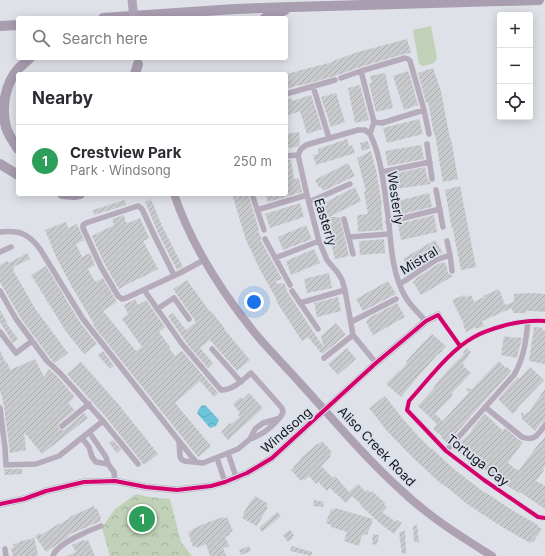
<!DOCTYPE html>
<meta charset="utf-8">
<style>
body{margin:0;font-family:Inter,sans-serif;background:#f7f7f7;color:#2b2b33}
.controls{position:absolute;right:12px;top:12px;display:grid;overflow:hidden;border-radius:4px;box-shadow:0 2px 10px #0003}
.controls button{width:36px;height:36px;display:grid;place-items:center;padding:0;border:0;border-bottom:1px solid #e1e1e2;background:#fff;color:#2b2b33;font:20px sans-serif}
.you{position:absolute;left:254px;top:302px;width:14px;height:14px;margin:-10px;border:3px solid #fff;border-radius:50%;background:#1a73e8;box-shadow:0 0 0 6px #1a73e833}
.badge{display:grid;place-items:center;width:26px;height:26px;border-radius:50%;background:#111827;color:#fff;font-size:13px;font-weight:700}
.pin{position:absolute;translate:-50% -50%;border:2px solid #fff;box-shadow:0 1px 4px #0006}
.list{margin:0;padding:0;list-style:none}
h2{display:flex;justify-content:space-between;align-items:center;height:52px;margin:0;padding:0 16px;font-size:17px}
h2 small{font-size:13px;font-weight:400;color:#7c7c81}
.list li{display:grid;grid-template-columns:26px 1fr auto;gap:12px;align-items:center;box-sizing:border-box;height:72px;padding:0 16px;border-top:1px solid #e1e1e2}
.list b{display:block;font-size:15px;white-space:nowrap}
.list p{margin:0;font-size:13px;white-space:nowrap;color:#7c7c81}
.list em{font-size:13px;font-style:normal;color:#7c7c81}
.icon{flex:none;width:22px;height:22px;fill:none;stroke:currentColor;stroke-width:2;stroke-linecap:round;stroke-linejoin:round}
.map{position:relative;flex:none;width:545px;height:556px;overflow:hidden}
.search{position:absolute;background:#fff;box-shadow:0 2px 10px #0003;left:16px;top:16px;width:272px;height:44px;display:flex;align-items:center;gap:10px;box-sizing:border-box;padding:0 14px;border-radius:4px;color:#7c7c81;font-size:15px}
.panel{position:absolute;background:#fff;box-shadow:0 2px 10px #0003;left:16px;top:72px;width:272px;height:124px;border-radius:4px}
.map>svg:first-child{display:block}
.forest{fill:url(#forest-crowns)}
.pitch{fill:#c0d1b7}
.water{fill:url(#water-waves)}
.building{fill:url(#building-hatch)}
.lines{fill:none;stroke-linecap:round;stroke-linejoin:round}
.minor{stroke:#b5abbb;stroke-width:5.5}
.tertiary{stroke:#b5abbb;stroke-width:7}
.secondary{stroke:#ada1b2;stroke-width:8}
.motorway{stroke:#a99db0;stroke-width:10}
.primary-bridge{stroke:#aea4b6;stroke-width:9}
.cycleway-casing{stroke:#dae0eb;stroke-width:6}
.cycleway{stroke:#d6006c;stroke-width:4}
.labels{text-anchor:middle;stroke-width:3.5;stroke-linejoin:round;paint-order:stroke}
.street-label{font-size:13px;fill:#141619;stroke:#dae0eb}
</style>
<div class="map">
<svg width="545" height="556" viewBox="0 0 545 556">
<defs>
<pattern id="forest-crowns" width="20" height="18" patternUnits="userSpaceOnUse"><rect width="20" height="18" fill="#c0d1b7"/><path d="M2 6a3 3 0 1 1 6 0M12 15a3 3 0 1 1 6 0" fill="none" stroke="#a4b39d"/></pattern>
<pattern id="water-waves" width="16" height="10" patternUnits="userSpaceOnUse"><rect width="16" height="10" fill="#6dc4d9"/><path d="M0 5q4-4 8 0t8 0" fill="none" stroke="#5ea8ba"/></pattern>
<pattern id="building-hatch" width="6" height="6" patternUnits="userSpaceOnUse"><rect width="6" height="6" fill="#c9cacd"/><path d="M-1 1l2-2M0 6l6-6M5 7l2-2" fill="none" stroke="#acadaf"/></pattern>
</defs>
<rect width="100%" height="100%" fill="#dee1e7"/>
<path class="forest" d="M136 494 149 497 170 499 181 542 192 556H110L102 528 115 509Z"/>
<path class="pitch" d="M431 26 437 58 434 63 423 66 419 64 413 30Z"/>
<path class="water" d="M203 405 204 406 205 405 219 420 216 426 210 428 197 413 200 407Z"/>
<path class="building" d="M407 39 411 53 404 54 360 67 335 76 299 86V85L286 89V74L333 62V61L358 52Z
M433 68 441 91 450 139H451L458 179 443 182 442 177 435 134 434 135 428 102 426 103 418 73Z
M408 71 410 76 418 105 404 110 393 76Z
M385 73 393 108 376 112 369 83H372L370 76Z
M360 85 369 120 355 123 348 88Z
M336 93 345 122 331 127 321 97Z
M311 95 322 129 307 134 300 111 286 116V100L291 98 292 101Z
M419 119 423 134 387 143 383 128Z
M299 132 300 144 297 147 286 148V134Z
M347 139 349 146 352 145 355 153 316 165 313 155 318 154V149Z
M368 141 370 148 362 151 360 143Z
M421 145 424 159 388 166 385 151Z
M371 151 376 170 382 205H381L383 230 358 232 357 215 368 214 364 192 366 191 357 158Z
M286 160H291L294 179 299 178 302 192 268 202 265 194H286Z
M348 163 355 176 323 191 321 187H319L315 180Z
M425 167 428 180 431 184 395 189 393 174Z
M460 186 476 267 461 270 453 230 455 228 452 229 445 190Z
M355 187 361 201 329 217H340L349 256 335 259 326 224 332 223 322 204Z
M429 193 432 207 397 215 394 202Z
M232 194H248L259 230 258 231 261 237V241L282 279 276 281 277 284 284 283 287 289 286 290 324 348 321 336 336 323 346 335 322 354 308 337 302 341 276 301 277 300 259 268 246 240Z
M151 199 162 226 183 267 177 270 159 235 145 202Z
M125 200 126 205 94 215 93 210Z
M300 203 304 217 270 228 265 214Z
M124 215 126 223 131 222 140 218 149 238 143 241 158 269 139 279V278L119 289 103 261 92 236 114 225 112 219Z
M434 215 437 232 401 240 398 225H399V224Z
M66 222 68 228 77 224 84 240 76 244 82 257 90 253 95 265 88 269 94 280H95L96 282 103 278 117 302 103 311 136 351 142 347 122 319 128 314 124 305 135 299 138 305 146 300 165 327 159 332 170 347 169 348 175 356 182 351 218 393 214 397 200 381 175 403 211 446 198 457 93 325 94 324 72 287 56 257 45 230Z
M306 225 312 239 283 250 278 237Z
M384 239 385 253 360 255 359 241Z
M435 240 443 253 434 256 411 272 403 259Z
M314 249 320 263 291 275 286 261Z
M27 253 30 259 13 267 14 269 13 270 36 310 68 353 55 363 50 358 22 320 0 282V265L7 261 9 263Z
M444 262 447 267 448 273 453 276 421 295 413 282 416 280 415 279 438 264Z
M46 266 79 321 97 344 84 354 67 333 31 275Z
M329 273 332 288 307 293 304 279Z
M187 280 210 312 211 311 225 329H224L250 360 237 371 210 340 200 348 213 363 208 368 188 345 168 316 173 313 186 330 196 322 173 289Z
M388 281 396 294 363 311 356 299Z
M499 289 505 305 514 302V294L530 293 545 294V312L531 311H526V313H513L512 308 482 321 484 326 476 329V327L466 332 463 324H464L452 300 464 295 467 300 466 297 471 295 474 302 484 297 483 296Z
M338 297 341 311 317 317 314 303Z
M397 303 405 317 373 335 366 322 368 320 367 319Z
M0 310 7 322 6 323 18 339 13 343 0 322Z
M534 327 542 328V330L545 331V364L529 361Z
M432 334 446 346 442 350 443 351 437 355 421 373 401 397 386 384 399 371H400L407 363 406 362 419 347Z
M504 336 515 338V337L522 338 517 358 501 355Z
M347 348 356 359 338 375 328 364Z
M467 348 471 352 468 355 469 356 462 363 464 365 463 366 471 373 451 394 453 395 435 414 443 421 469 392 465 388 472 389 499 361 506 368 507 367 511 371 447 443 441 437 442 436 434 430V427L437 424 418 406 435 387 434 386 448 370 464 354 463 353Z
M0 351 6 363 7 362 10 370 35 359 44 377 49 369 57 376 75 397 68 403 75 410 59 423 58 426 59 429 62 430H64L84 413 88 418 42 454 24 432 26 450 10 453 4 407 2 396 0 392Z
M103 351 114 366 110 369 98 355Z
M81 362 119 405 158 454 144 465 106 417 67 374Z
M530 367 544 380 517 408 518 409 513 414 498 399 518 377 519 379Z
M545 389V421L542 422 535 431 522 419 521 412 525 415 527 412 528 413Z
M249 393 263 408 228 440 221 432 230 423 231 424 240 417 238 415 240 413 233 404 241 397 243 399Z
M385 396 403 419 419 437 431 449V448L455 470 485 493V492L512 510 538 525 537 526 542 529 533 542 532 541 530 543 499 525 467 504 448 488 440 483 423 467 413 458 387 431 369 408Z
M485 414 503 431 505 428 519 440 523 442 508 463 517 470V469L519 470 541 441H542L545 437V465L543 469 544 470 536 481 545 486V509L520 492 519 493 503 483V484L471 459 469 462 455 447 472 431 471 430Z
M113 440 121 449 117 453 109 443Z
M322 441 332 452 330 455 331 456 321 466 333 478 335 476 349 492 358 484 366 492 368 490 371 493 372 491 385 503 384 504 387 507 382 512 396 522 397 520 402 523 394 534 383 526 360 505 361 504 352 496 346 503 330 488 327 491 318 482 316 484 309 476 305 480 304 479 301 481 291 470 294 468 293 467 301 459H300L318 443 319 444Z
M4 469H22V474L5 475Z
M255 496 268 504 266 507H268L257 526 242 518 244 515 243 514 252 499 253 500Z
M314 500 324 502 323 507 313 506Z
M94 506 95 509H97L101 518 100 519 101 521 68 535 69 536 46 552 35 536 40 533 41 535 60 523V524L70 518V517Z
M335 508 373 519 367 535 364 534 363 536 362 535 359 546 344 541 347 532 331 527V525L326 523 331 509 335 510Z
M277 512 281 516 262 532 259 528Z
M223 517 224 519 227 517 233 531 229 533 230 535 225 537 229 546 223 548 226 556H210L206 544 197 548 196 546 193 547 188 532 192 531 191 530 201 525Z
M417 525 419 542H414L413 526Z
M290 530 294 535 292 537 293 538 288 542 283 535Z
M405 531 406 553 402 554 399 532Z
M373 534 379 535 377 545 372 544Z
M34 537 38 555 34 556H13L11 548H14L13 544 19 543V542L29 539 30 540Z
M84 540 85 541 88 540 95 556H67L76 552 72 545Z
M249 546 251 551 241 555 239 550Z
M292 546 312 552 311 556 290 551Z"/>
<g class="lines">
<path class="minor" d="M361 71 374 122 370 134C379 152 382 173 385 193 386 203 388 214 389 224 391 249 393 276 406 298 411 306 419 314 426 321
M341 78 361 71 405 58 408 59 410 61 424 110 429 134
M313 86 329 138
M286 94 335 80
M374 122 382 123 424 110
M370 134 365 130H358L306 145 301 149 298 155 307 195 319 241 327 260 338 273 342 280 345 290 353 335 376 363
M427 144 432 179
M286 156 298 155
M382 172 430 162
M436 190 443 227
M252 194 264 230
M309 202 350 184
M257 210 307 195
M344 219 353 254
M388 222 440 209
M0 232C19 230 28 233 40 249L83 319 179 441 196 462
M349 237 389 234
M265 239 290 285
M447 241 450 255 452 271
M0 252 11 247
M275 258 319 241
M174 275 155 237 142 209 138 206 86 223 83 225V228L101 267 118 296 122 299 126 298 180 273 204 260
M400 284 436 260 450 255
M144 290 182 344 221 390C233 390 243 380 251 373L282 408 283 412C281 419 266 432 259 435 256 437 253 438 250 439
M0 291 16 319 47 361 60 373 103 421 59 456 36 464 6 465 5 448 0 408
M292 291 318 329
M300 303 345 290
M157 309 174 298 189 319
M438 315 460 346
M545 321C532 320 518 322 506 325 495 328 484 331 474 337 450 350 428 380 409 401L407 410 446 451 484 480 538 517 545 518
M351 322 396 299
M0 332 16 353 32 341
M212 349 241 382
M324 358 353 335
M485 407 522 437C535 442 538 434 545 425
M103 421 138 464
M62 426 89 404
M89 432 106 457 108 464 114 472 115 481
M82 438 89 447 92 457 96 462 108 464
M179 442 180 456 181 459 184 461 203 463 238 449 250 439 255 429 263 423 277 419
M446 451 514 375C524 358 526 341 528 321
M228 453 236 477
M217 458 225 482
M5 549 6 556
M53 556C56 544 90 530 101 526"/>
<path class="tertiary" d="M0 504 24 499 46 491 84 482 115 481 146 487 177 490 211 486 225 482 247 473 272 458 376 363 426 321 438 315"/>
<path class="secondary" d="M174 194C191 244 221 291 254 332 269 350 286 367 301 384 334 420 365 458 401 490 428 516 460 536 492 556"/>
<path class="motorway" d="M103 18 235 9 293 7 539 0
M265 18 285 10
M0 26 18 25
M135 74 138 64
M18 149C14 142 8 135 6 127 1 108 5 84 18 69 22 65 26 62 30 58
M0 164 18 175
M62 194 74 195 80 194"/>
<path class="primary-bridge" d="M132 0 134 18"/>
<defs>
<path id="cycleway" d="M545 321C532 320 518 322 506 325 495 328 484 331 474 337 450 350 428 380 409 401L407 410 446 451 484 480 538 517 545 518
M0 504 24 499 46 491 84 482 115 481 146 487 177 490 211 486 225 482 247 473 272 458 376 363 426 321 438 315 460 346"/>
</defs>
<use href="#cycleway" class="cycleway-casing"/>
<use href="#cycleway" class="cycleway"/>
</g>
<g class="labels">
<g class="street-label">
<text transform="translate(396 198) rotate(82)" y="5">Westerly</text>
<text transform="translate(326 222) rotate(73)" y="5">Easterly</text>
<text transform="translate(419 260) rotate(-31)" y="5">Mistral</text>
<text transform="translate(286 430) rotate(-41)" y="5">Windsong</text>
<text transform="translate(377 446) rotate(46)" y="5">Aliso Creek Road</text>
<text transform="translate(478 460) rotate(38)" y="5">Tortuga Cay</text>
</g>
</g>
</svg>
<div class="controls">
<button>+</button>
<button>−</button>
<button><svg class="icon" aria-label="locate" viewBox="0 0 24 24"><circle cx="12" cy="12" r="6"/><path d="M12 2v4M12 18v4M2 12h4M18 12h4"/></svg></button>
</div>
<div class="you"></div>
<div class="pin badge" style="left:142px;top:519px;background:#2e9e5b">1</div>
<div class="search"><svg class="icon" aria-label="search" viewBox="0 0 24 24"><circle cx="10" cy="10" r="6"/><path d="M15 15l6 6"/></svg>Search here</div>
<section class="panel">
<h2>Nearby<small></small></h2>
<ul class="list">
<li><span class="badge" style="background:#2e9e5b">1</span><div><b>Crestview Park</b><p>Park · Windsong</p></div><em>250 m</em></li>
</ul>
</section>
</div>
